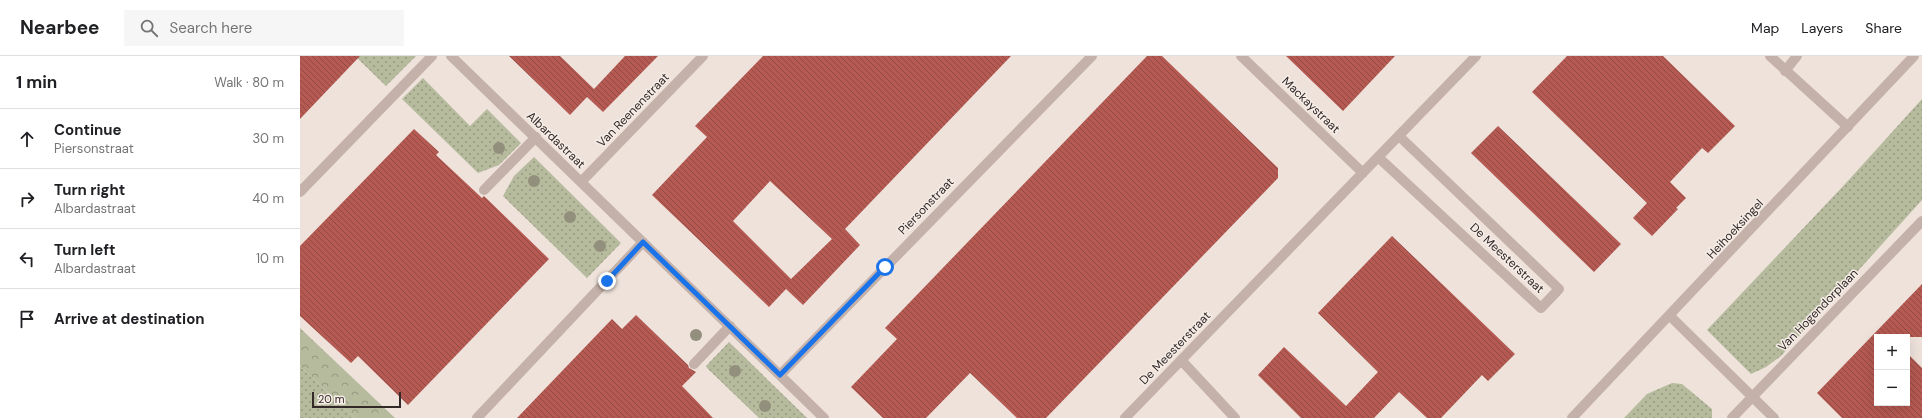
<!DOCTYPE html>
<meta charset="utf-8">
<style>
body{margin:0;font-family:"DM Sans",sans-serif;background:#f6f6f6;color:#202124}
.controls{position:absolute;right:12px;bottom:12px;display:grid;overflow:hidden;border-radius:0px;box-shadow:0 4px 16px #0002}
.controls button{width:36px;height:36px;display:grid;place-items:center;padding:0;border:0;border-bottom:1px solid #e0e0e0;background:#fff;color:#202124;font:20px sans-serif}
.scale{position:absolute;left:12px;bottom:10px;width:89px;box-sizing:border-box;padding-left:4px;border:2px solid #322928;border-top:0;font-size:11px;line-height:14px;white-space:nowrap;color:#322928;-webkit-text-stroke:3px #f6ede7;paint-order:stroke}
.stop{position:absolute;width:12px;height:12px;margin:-9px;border:3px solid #1a73e8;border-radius:50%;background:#fff}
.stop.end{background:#1a73e8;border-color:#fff;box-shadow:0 1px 4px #0008}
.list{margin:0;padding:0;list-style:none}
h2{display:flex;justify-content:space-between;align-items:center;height:52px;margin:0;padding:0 16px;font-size:17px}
h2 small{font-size:13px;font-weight:400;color:#757577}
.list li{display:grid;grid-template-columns:26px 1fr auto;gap:12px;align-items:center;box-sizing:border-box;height:60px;padding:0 16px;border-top:1px solid #e0e0e0}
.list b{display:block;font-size:15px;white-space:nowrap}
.list p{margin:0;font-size:13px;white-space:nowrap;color:#757577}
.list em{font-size:13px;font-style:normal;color:#757577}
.icon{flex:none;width:22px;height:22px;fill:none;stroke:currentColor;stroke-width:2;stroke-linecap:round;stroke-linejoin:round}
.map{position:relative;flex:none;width:1622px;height:362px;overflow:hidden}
header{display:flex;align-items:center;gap:24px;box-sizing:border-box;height:56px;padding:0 20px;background:#fff;border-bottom:1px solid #e0e0e0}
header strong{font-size:19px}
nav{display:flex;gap:22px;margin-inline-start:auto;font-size:14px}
.search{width:280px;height:36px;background:#f6f6f6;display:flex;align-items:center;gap:10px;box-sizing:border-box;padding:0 14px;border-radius:0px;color:#757577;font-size:15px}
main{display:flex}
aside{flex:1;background:#fff}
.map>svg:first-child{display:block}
.grass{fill:url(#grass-dots)}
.forest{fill:url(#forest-crowns)}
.building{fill:url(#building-back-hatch);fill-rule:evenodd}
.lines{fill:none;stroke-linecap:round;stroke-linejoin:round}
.service{stroke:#c4b1a9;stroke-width:10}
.minor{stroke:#c4b1a9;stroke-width:10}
.tertiary{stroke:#c4b1a9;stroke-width:10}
.tree{fill:#92907c}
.route{stroke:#1a73e8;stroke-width:5}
.labels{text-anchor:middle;stroke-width:3;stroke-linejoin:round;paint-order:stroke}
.street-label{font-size:12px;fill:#322928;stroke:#f6ede7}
</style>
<header>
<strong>Nearbee</strong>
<div class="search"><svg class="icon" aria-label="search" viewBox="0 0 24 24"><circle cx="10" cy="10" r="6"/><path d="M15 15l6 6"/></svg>Search here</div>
<nav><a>Map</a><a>Layers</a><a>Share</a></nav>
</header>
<main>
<aside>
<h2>1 min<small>Walk · 80 m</small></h2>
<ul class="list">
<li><svg class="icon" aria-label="ahead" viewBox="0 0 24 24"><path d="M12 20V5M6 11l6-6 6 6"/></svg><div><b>Continue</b><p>Piersonstraat</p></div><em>30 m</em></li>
<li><svg class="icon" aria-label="right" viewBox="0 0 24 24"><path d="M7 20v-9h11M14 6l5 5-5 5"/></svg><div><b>Turn right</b><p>Albardastraat</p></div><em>40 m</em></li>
<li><svg class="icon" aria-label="left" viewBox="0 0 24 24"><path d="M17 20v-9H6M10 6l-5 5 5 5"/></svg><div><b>Turn left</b><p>Albardastraat</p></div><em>10 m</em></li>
<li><svg class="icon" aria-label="arrive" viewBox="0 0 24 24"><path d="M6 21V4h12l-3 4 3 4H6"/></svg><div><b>Arrive at destination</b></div></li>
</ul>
</aside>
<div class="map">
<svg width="1622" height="362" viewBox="0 0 1622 362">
<defs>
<pattern id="grass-dots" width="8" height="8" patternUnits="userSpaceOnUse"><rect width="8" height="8" fill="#b6bb9d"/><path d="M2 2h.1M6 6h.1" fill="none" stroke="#959880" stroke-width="1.8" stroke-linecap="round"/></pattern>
<pattern id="forest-crowns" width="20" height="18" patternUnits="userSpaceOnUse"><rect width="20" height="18" fill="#b6bb9d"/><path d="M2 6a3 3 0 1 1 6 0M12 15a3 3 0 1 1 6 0" fill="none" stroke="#959880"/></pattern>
<pattern id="building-back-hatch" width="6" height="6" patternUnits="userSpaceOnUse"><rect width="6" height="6" fill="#b55a52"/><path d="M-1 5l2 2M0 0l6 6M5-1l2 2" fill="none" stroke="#944a44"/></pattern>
</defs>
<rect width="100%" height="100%" fill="#eee2db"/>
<path class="grass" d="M55 0H116L86 30Z
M123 22 170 70 187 53 221 87 199 109 178 117 102 43Z
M1622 43V144L1481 300 1466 311 1451 318 1407 274 1546 127Z
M234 101 321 187 287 222 203 140 214 120Z
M429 286 507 362H459L408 313 406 310Z
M0 310 55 362H0Z
M1372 327 1382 328 1412 353V362H1324L1347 338Z"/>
<path class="forest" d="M0 272 95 362H55L0 310Z"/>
<path class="building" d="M0 0H60L0 63Z
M209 0H260L294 33 325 0H358L303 56 287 41 270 59Z
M463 0H711L545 173 560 189 503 249 486 233 469 251 352 139 407 81 395 70ZM470 125 532 183 491 223 433 165Z
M847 0H862L978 112V122L746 362H717L670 317 626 362H583L551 331 597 283 585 272Z
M986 0H1095L1043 55Z
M1267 0H1363L1435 70 1408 97 1402 92 1370 126 1386 142 1376 152 1378 153 1352 180 1333 162 1347 147 1232 36Z
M1198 70 1321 188 1294 216 1171 97Z
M114 73 139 96 136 99 182 142 184 140 249 203 108 349 58 300 51 307 0 260V190Z
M1092 180 1215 298 1188 325 1182 319 1141 362H1127L1099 336 1074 362H1001L958 319 984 291 1046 350 1078 316 1018 257Z
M1622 228V281H1577V347H1607V297L1622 312V362H1542L1517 337Z
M336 259 388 309 389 312 396 316 382 330 413 362H217L312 263 322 273Z"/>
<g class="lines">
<path class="service" d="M1485 15 1497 0
M184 134 236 81
M394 308 430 270"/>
<path class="minor" d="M151 0 524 362
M941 0 1063 117
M1470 0 1548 71
M1078 101 1241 252 1259 233 1099 80
M281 126 403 0
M0 136 132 0
M1370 260 1474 362
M881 304 935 362
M480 319 792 0
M177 362 343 186
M825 362 1176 0
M1432 362 1622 165"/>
<path class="tertiary" d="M1272 362 1614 0"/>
</g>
<g class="tree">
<circle cx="199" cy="92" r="6"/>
<circle cx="234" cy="125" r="6"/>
<circle cx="270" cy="161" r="6"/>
<circle cx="300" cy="190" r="6"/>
<circle cx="396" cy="279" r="6"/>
<circle cx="435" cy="315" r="6"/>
<circle cx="465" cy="350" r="6"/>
</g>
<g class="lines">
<path class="route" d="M307 225 343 186 480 319 585 211"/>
</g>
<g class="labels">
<g class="street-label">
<text transform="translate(1011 49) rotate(44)" y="4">Mackaystraat</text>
<text transform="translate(333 54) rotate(-46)" y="4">Van Reenenstraat</text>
<text transform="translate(256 84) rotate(44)" y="4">Albardastraat</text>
<text transform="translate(626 150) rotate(-46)" y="4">Piersonstraat</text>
<text transform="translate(1435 173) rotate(-47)" y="4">Heihoeksingel</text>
<text transform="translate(1207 202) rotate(43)" y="4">De Meesterstraat</text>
<text transform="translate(1518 254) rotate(-46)" y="4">Van Hogendorplaan</text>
<text transform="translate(875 292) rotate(-46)" y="4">De Meesterstraat</text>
</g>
</g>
</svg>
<div class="controls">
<button>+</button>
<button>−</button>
</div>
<div class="scale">20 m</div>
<div class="stop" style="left:585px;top:211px"></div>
<div class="stop end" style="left:307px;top:225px"></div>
</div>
</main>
